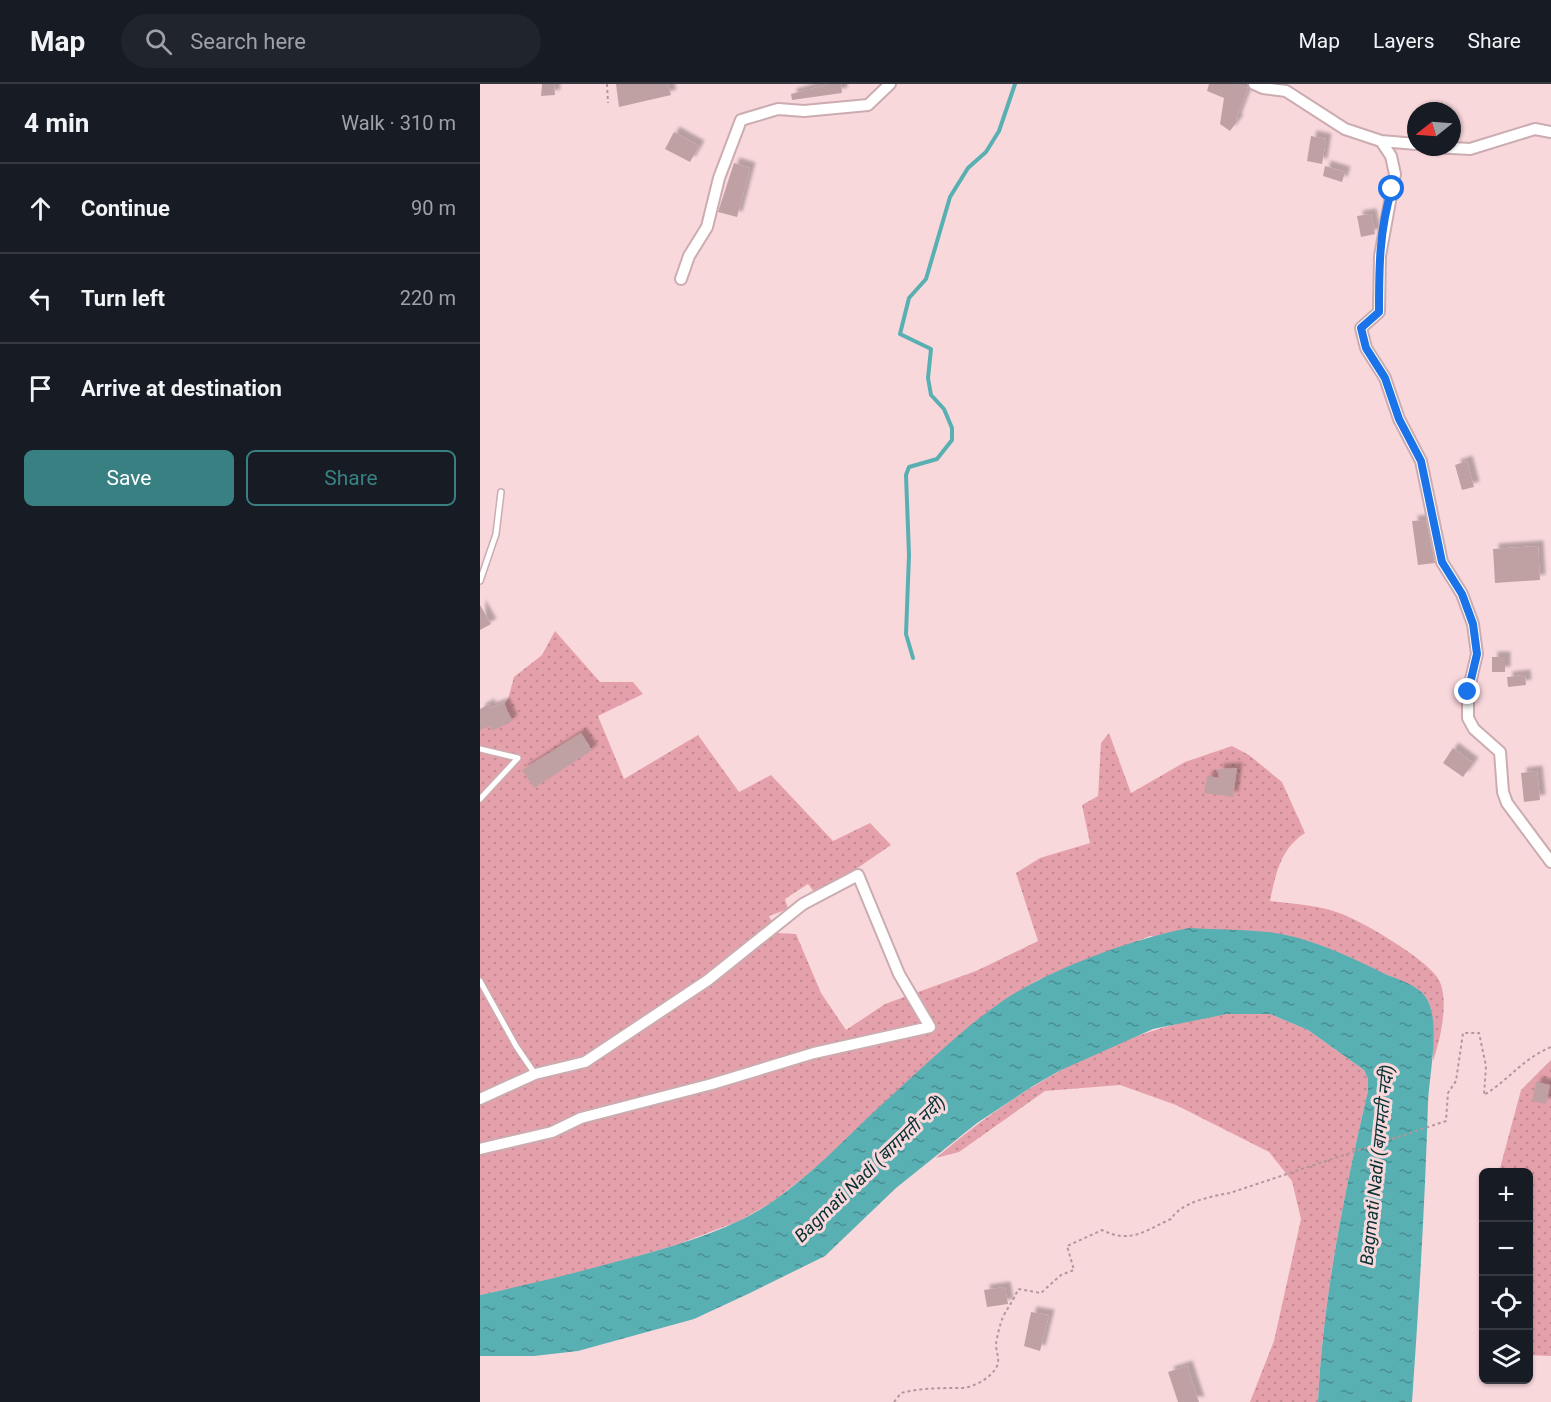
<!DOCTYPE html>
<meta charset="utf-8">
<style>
body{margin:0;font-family:Roboto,"Noto Sans Devanagari",sans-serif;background:#20242c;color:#f1f3f6}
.controls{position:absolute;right:18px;bottom:18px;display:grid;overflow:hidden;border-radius:9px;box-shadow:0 2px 4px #0004}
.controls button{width:54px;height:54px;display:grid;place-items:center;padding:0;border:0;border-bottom:2px solid #363941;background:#171b24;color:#f1f3f6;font:30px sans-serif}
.compass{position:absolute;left:927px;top:18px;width:54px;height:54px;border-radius:50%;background:#171b24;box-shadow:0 2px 4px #0004;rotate:253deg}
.stop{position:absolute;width:18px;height:18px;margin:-14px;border:4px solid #1a73e8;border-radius:50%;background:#fff}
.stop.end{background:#1a73e8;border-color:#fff;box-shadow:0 2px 6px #0008}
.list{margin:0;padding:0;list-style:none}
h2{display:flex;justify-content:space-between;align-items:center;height:78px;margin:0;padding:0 24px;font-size:26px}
h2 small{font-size:20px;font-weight:400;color:#9ea1a6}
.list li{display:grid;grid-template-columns:39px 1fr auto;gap:18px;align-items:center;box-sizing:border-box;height:90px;padding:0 24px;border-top:2px solid #363941}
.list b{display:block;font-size:22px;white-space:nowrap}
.list em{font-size:20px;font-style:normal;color:#9ea1a6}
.actions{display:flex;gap:12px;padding:18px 24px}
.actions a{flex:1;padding:14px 0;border:2px solid #388082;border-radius:9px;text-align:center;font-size:21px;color:#388082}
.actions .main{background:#388082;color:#fff}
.icon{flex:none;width:33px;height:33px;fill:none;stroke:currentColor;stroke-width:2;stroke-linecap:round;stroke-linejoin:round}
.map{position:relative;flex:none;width:1071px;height:1318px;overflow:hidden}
header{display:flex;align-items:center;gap:36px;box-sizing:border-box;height:84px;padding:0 30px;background:#171b24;border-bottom:2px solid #363941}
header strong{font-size:28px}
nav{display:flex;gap:33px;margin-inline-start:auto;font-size:21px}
.search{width:420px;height:54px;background:#20242c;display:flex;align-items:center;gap:15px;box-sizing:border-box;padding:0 21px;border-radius:33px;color:#9ea1a6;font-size:22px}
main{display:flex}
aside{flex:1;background:#171b24}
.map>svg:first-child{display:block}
.grass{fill:url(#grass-dots)}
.water{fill:url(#water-ripples)}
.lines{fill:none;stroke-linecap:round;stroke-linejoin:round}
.stream{stroke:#59b0b3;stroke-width:4}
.building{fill:#bfa1a4;filter:url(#shadow)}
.service-casing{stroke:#cbacb0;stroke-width:8}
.minor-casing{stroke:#cbacb0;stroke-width:14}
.path{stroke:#b1979b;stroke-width:2;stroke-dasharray:3 3;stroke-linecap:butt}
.service{stroke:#fff;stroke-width:5}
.minor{stroke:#fff;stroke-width:10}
.route{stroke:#1a73e8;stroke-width:8}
.labels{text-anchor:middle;stroke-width:6;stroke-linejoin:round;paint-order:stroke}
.water-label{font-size:18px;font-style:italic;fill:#063234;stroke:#f9d8dc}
</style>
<header>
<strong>Map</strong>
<div class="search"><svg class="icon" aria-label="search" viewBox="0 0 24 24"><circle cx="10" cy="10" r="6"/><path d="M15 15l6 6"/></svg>Search here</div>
<nav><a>Map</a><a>Layers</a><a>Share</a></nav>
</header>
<main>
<aside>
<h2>4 min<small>Walk · 310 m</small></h2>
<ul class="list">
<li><svg class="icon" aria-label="ahead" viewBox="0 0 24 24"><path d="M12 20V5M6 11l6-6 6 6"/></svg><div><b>Continue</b></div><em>90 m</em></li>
<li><svg class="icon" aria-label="left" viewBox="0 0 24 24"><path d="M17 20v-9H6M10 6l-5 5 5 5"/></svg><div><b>Turn left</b></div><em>220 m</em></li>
<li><svg class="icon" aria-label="arrive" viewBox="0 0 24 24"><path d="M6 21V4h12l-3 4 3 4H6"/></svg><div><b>Arrive at destination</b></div></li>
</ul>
<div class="actions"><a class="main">Save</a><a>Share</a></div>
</aside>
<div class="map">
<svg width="1071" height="1318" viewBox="0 0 1071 1318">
<defs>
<pattern id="grass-dots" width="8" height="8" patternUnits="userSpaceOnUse" patternTransform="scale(1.5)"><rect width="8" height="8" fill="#e5a1ab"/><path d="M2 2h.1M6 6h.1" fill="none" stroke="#c48992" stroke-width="1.8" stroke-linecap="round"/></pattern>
<pattern id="water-ripples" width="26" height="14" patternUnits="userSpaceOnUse" patternTransform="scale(1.5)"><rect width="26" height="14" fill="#59b0b3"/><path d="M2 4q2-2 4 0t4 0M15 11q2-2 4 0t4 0" fill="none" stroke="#498e90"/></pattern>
<filter id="shadow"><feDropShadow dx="5.5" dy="-5.5" stdDeviation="1.5" flood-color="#0004"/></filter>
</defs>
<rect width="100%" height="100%" fill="#f9d8dc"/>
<path class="grass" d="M75 547 120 598H153L163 610 118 632 144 695 218 651 259 708 291 691 353 757 390 739 411 761 379 783 334 808 328 800 305 815 308 825 289 832 297 849 316 850 341 909 366 946 405 920 496 887 558 857 536 789 560 774 610 759 602 721 618 712 621 659 629 649 651 709 705 678 752 662 769 671 802 698 825 749C800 765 796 790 790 817 813 820 840 821 862 830 885 839 943 873 957 893 971 912 960 957 953 977 952 958 957 927 944 911 939 905 927 900 920 896L670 852 558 896 525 916 398 1025 337 1083 291 1119 259 1137 196 1161 86 1193 0 1211V636L14 634 28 615 34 593 62 571Z
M747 930H790L828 946 884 986 888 995V1007C864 1109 843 1214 838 1318H770L794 1257 821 1135 812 1097 789 1068 696 1021 640 1001 565 1007 479 1068 456 1074C540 1002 637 945 747 930Z
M1071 976V1272L1049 1271 1048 1088H1019L1041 1006Z"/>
<path class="water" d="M709 844C737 846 767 845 795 849 833 855 871 873 905 890 917 895 937 901 945 912 962 935 949 991 948 1019 945 1119 939 1218 932 1318H838C843 1214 864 1109 888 1007V995L884 986 828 946 790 930H747L673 945 579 987 553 1002 497 1039 416 1104 345 1172 270 1209 214 1235 98 1267 54 1272H0V1211C52 1200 103 1187 154 1173 201 1160 252 1145 292 1118 331 1091 363 1057 397 1025 437 989 480 946 524 916 570 885 655 854 709 844Z"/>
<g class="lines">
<path class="stream" d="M433 574 426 550 429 471 426 391 429 383 457 375 472 356V344L464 325 451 311 448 294 451 265 420 250 429 214 446 195 470 113 488 84 506 68 519 47 535 0"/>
</g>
<path class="building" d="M62 0H74L75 11 61 12Z
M136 0H188L191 11 139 23Z
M349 0H361L362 9 312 16 311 10Z
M729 0H756L768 4 756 35 758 36 750 47 740 40 744 14 727 7Z
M194 48 219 62 210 78 185 65Z
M831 52 846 55 842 80 827 77Z
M254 79 270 84 257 133 238 128Z
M845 82 865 88 862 98 843 92Z
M891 130 895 150 881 153 877 132Z
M987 377 994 403 982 406 975 381Z
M946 436 955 479 938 481 932 437Z
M1058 462 1060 496 1015 499 1013 465Z
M0 521 11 540 0 546Z
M1012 573H1025V588H1012Z
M1045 591 1046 601 1028 603 1027 593Z
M24 619 32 637 12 647 11 642 0 646V625L9 620 10 624Z
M101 649 112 666 54 704 42 686Z
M973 664 993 679 983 693 963 679Z
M757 684 753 713 724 709 727 692 739 694 738 685Z
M1057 687 1060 716 1044 718 1041 689Z
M1056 998 1070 1001 1066 1020 1052 1017Z
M525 1203 528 1220 507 1223 504 1206Z
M551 1228 569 1231 560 1267 544 1262Z
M707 1282 719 1318H698L688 1288Z"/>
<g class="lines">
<defs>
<path id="service" d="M0 497 16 450 21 408
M0 665 38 674 0 715
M0 897 36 962 55 990"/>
<path id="minor" d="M774 0 783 4 806 7 865 45 901 57 936 60
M901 57 911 72 915 90 900 172 899 228 881 244 886 264 905 294 919 335 941 377 962 478 982 510 993 540 997 570 988 608V634L994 645 1020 668 1023 708 1027 719 1071 778
M954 63 990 65 1055 45 1071 48
M201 195 209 172 227 143 239 94 261 36 298 25 324 27 388 21 410 0
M0 1015 55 990 105 978 228 896 323 820 378 791 419 890 450 943 334 969 232 1000 101 1034 72 1048 0 1065"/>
</defs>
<use href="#service" class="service-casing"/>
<use href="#minor" class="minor-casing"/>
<path class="path" d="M127 0 128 19
M414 1318 421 1309C441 1304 461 1304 481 1304 494 1304 515 1292 518 1279 519 1273 516 1267 516 1260 517 1253 520 1240 523 1233 528 1223 534 1216 538 1205L561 1209 581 1191 594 1186 587 1162 622 1146C651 1160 664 1147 691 1135 701 1118 732 1112 750 1109L966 1037 968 1009 976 997 983 949H999L1006 982 1004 1011C1029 996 1042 975 1071 963"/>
<use href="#service" class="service"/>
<use href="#minor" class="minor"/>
</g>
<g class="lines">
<path class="route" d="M912 105C899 145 899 187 899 228L881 244 886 264 905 294 919 335 941 377 962 478 982 510 993 540 997 570 988 608"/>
</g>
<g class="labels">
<g class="water-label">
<text transform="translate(897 1081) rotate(-84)" y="6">Bagmati Nadi (बागमती नदी)</text>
<text transform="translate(390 1085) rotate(-44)" y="6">Bagmati Nadi (बागमती नदी)</text>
</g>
</g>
</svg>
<div class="controls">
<button>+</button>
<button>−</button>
<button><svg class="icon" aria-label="locate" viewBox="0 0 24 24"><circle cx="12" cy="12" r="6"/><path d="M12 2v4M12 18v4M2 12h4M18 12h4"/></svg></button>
<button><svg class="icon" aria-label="layers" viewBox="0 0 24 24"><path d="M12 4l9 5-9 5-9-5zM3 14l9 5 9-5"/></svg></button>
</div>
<svg class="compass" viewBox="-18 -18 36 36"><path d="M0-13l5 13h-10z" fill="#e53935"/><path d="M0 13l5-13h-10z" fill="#9ea1a6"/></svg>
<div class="stop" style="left:912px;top:105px"></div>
<div class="stop end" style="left:988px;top:608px"></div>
</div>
</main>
